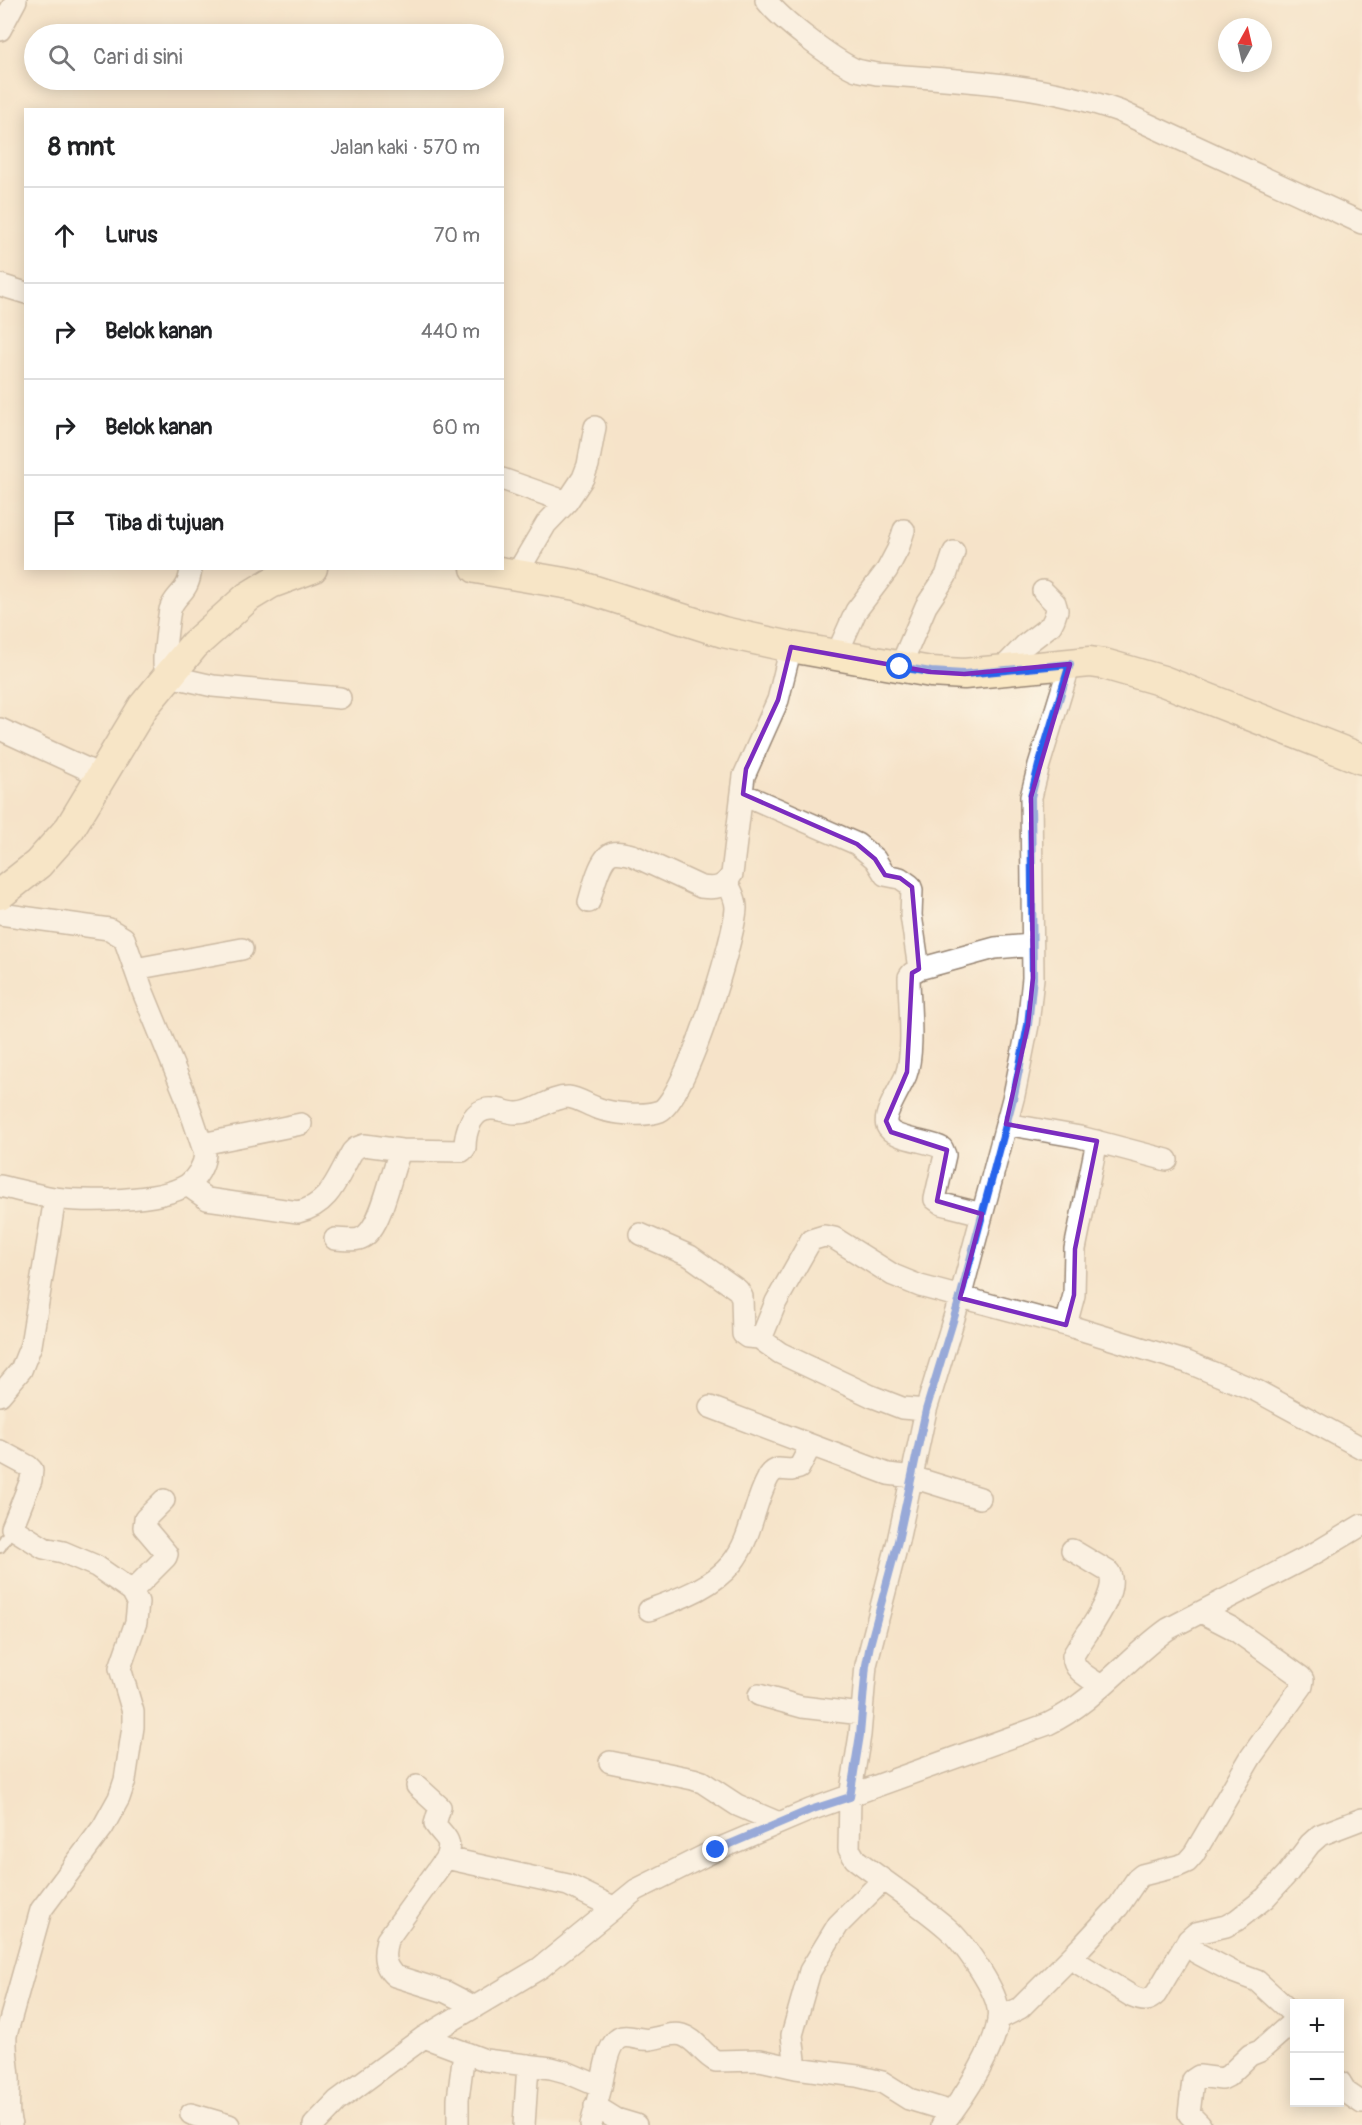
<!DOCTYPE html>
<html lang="id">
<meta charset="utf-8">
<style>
body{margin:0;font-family:Pangolin,sans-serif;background:#f2f2f2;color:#202124}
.controls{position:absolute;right:18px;bottom:18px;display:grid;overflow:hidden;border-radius:0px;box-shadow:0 3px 15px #0003}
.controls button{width:54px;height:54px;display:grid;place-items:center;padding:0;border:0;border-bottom:2px solid #e0e0e0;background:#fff;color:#202124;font:30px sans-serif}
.compass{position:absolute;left:1218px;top:18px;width:54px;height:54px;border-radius:50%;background:#fff;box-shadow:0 3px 15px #0003;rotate:8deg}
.stop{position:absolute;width:18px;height:18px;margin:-14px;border:4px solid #2563eb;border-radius:50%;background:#fff}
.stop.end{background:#2563eb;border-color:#fff;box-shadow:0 2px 6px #0008}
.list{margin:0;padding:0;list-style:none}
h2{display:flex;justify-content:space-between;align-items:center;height:78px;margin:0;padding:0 24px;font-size:26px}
h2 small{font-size:20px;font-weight:400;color:#757577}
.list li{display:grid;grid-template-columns:39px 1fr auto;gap:18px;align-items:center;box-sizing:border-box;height:96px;padding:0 24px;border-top:2px solid #e0e0e0}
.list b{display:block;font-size:22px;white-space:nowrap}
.list em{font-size:20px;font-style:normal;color:#757577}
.icon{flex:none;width:33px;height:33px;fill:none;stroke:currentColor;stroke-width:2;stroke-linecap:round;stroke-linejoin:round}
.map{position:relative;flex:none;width:1362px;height:2125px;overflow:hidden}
.search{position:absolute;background:#fff;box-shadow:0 3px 15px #0003;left:24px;top:24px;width:480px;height:66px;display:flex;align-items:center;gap:15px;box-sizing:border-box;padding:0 21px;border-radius:33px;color:#757577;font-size:22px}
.panel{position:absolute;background:#fff;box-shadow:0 3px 15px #0003;left:24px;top:108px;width:480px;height:462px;border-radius:0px}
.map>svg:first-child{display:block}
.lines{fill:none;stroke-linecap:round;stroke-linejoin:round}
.lane-casing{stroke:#988674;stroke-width:14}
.street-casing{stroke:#988674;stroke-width:24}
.secondary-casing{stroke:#988674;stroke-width:33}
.lane{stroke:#fff;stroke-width:10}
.street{stroke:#fff;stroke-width:21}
.secondary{stroke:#f9e7c3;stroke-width:30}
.route{stroke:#2563eb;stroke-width:8}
.marked{fill:none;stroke:#7b2cbf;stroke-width:4.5;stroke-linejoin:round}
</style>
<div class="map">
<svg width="1362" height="2125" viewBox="0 0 1362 2125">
<rect width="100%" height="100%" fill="#fcf5e5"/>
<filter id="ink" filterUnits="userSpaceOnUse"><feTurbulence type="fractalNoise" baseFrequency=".0167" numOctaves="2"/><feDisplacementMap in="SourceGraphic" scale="12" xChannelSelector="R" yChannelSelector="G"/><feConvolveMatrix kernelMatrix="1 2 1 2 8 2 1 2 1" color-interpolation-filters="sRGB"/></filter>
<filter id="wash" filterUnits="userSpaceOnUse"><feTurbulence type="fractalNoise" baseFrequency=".008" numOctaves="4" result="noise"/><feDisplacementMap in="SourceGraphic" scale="24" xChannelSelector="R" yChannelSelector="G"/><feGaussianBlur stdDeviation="1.35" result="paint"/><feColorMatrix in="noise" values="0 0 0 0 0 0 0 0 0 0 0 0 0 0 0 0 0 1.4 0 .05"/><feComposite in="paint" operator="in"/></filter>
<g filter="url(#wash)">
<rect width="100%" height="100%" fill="#f6e3c9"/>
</g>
<g filter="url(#ink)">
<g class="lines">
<defs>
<path id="lane" d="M0 1547 12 1528"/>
<path id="street" d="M766 0C781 20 831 58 854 69 861 72 869 72 877 74 958 80 1042 83 1119 111L1362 223
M0 30 16 0
M0 285 26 293
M502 479 567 502
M191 568C189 594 175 593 170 610 167 625 166 642 164 657V664L169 676 213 686 340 698
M516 575 546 524 567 502 583 478 588 465 595 427
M836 656 856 611 887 570 898 549 904 530
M900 667 926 606 946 576 954 552
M1001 670 1025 645 1051 625 1054 619 1057 610 1055 603 1043 591
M0 729 102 776
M743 794 857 844 875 859 885 875 900 878 910 885 912 890 911 915 919 969
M589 902C593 889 600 856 613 853 620 851 626 854 632 855L701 887C716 889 724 888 732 874L744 776 778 700 791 647
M0 914 109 929 124 938 143 992 184 1092 205 1154C204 1166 197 1178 187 1185 159 1202 86 1202 54 1198 36 1195 18 1190 0 1186
M135 969 242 949
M1006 1124 1080 1137 1167 1160
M202 1144 301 1124
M187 1185 207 1199 298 1212C330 1205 337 1178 352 1152L356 1148 364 1145 401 1150 462 1151 465 1148C465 1131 472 1107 493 1109 501 1109 508 1113 516 1113 534 1114 549 1097 568 1097 578 1098 588 1105 597 1108 613 1114 645 1117 660 1111 685 1100 735 938 736 908 736 899 731 890 727 882
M982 1214 942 1204 935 1199 945 1155 942 1148C930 1141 892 1139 887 1126 882 1115 902 1086 906 1075 915 1050 909 1005 909 977L912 973 919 969 995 948 1032 945
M640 1234 690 1256 738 1290 742 1297 743 1334 747 1337 759 1338 763 1334 776 1302 811 1240 824 1236 834 1238 893 1275 920 1286 1066 1325 1187 1362 1257 1391 1362 1448
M335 1239C342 1239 352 1241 359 1239 382 1233 390 1171 401 1150
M1066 1325 1074 1295 1075 1249 1097 1141
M759 1338 780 1353 871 1396 902 1408 926 1410
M0 1395 21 1370 31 1345 55 1198
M710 1407 888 1474 912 1477 980 1498
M0 1451 28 1466 32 1470 31 1480 12 1528 44 1548 63 1552 96 1566 132 1591 138 1602 136 1622 120 1668 133 1712V1727L125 1780 119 1798 103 1827 41 1910 6 2035C5 2050 8 2063 9 2078 10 2094 6 2110 11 2125
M1072 1550 1109 1572C1121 1593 1083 1636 1073 1656 1073 1671 1090 1678 1101 1686
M132 1591 166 1557 167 1554 144 1527 145 1519 164 1500
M649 1610C678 1599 712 1588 732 1563 752 1538 753 1505 768 1478 770 1473 773 1471 778 1469L791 1470 799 1468 811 1445
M759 1695 802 1707 862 1714
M610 1762 693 1779 702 1782 737 1805 779 1823
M417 1786 440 1807 435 1824C445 1839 453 1838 446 1858L387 1940C383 1954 383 1966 395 1976L446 1992 475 2007
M446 1858 568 1885 613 1907
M1188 1940 1197 1953 1233 1972 1257 1981 1294 2015
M1070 1958 1133 1997C1143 2001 1148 2002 1156 1994L1188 1940 1196 1933 1226 1926 1237 1920 1265 1898 1288 1873 1310 1844 1320 1835 1362 1819
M998 2019 1020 2008 1082 1946 1118 1907 1137 1879 1142 1875 1178 1866 1187 1862 1194 1854 1251 1757 1302 1686 1303 1680 1301 1677 1232 1628 1203 1613
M424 2037 485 2060 551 2068 566 2072 601 2087 591 2125
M796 2068 792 2035 810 1971 838 1925 883 1880
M1340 2082 1346 2092 1362 2103
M601 2087C604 2074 607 2041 622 2037 631 2035 641 2041 650 2039 660 2038 672 2032 682 2035 696 2039 703 2055 716 2061L760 2060 796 2068 857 2076 882 2082 909 2099 952 2112
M595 2106 616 2119 636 2125
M191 2114 229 2125
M314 2125 337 2101 424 2037 540 1968 636 1890 716 1850 810 1810 1048 1724C1094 1702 1126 1659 1168 1629L1317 1552 1362 1525
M458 2125V2099L464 2052
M524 2125 528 2065
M942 2125C962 2100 1003 2040 998 2008 994 1986 963 1942 947 1928 918 1903 885 1882 855 1859L849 1849 850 1797 860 1735 866 1665 898 1541 926 1410 960 1298 1014 1095 1028 1025 1033 978 1031 797 1039 765 1070 664
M1200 2125 1189 2114 1193 2080 1199 2076 1222 2079 1228 2076 1250 2055 1260 2051 1294 2021"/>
<path id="secondary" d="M476 568 576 585 723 632 791 647 931 672 964 674 1090 662 1104 664 1163 681 1362 759
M0 894 38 864 70 828 143 707 194 645 248 597 271 583 312 568"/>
</defs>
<use href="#lane" class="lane-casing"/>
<use href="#street" class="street-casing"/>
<use href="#secondary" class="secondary-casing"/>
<use href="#lane" class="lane"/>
<use href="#street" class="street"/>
<use href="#secondary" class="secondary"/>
</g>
</g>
<g class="lines" filter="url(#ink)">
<path class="route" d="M716 1850 810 1810 850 1797 860 1735 866 1665 870 1645 898 1541 926 1410 960 1298 1014 1095 1028 1025 1033 978 1031 797 1039 765 1070 664 964 674 931 672 900 667"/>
</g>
<path d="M0 0H1362V2125H0ZM791 647 931 672 964 674 1070 664 1031 797 1033 978 1028 1025 1006 1124 1097 1141 1075 1249 1074 1295 1066 1325 960 1298 982 1214 937 1201 947 1150 891 1132 886 1121 907 1072 912 973 919 969 912 887 900 878 885 875 875 859 857 844 743 794 746 769 778 700Z" fill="#f6e3c9" fill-opacity=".55" fill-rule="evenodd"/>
<path class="marked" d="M791 647 931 672 964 674 1070 664 1031 797 1033 978 1028 1025 1006 1124 1097 1141 1075 1249 1074 1295 1066 1325 960 1298 982 1214 937 1201 947 1150 891 1132 886 1121 907 1072 912 973 919 969 912 887 900 878 885 875 875 859 857 844 743 794 746 769 778 700Z"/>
</svg>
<div class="controls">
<button>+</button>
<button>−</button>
</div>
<svg class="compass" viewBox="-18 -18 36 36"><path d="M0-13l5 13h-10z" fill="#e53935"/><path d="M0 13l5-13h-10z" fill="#757577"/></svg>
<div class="stop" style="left:900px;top:667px"></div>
<div class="stop end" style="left:716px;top:1850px"></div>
<div class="search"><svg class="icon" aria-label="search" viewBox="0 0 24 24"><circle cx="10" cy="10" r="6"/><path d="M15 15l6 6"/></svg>Cari di sini</div>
<section class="panel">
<h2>8 mnt<small>Jalan kaki · 570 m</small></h2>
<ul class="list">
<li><svg class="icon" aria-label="ahead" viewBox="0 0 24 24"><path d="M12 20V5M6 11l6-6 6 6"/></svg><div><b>Lurus</b></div><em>70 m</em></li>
<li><svg class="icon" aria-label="right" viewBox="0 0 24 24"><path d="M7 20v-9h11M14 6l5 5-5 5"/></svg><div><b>Belok kanan</b></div><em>440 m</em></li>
<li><svg class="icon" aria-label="right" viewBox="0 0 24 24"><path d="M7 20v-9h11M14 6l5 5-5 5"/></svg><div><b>Belok kanan</b></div><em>60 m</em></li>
<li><svg class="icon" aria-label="arrive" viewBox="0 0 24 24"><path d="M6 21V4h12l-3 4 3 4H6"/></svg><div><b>Tiba di tujuan</b></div></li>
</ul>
</section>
</div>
